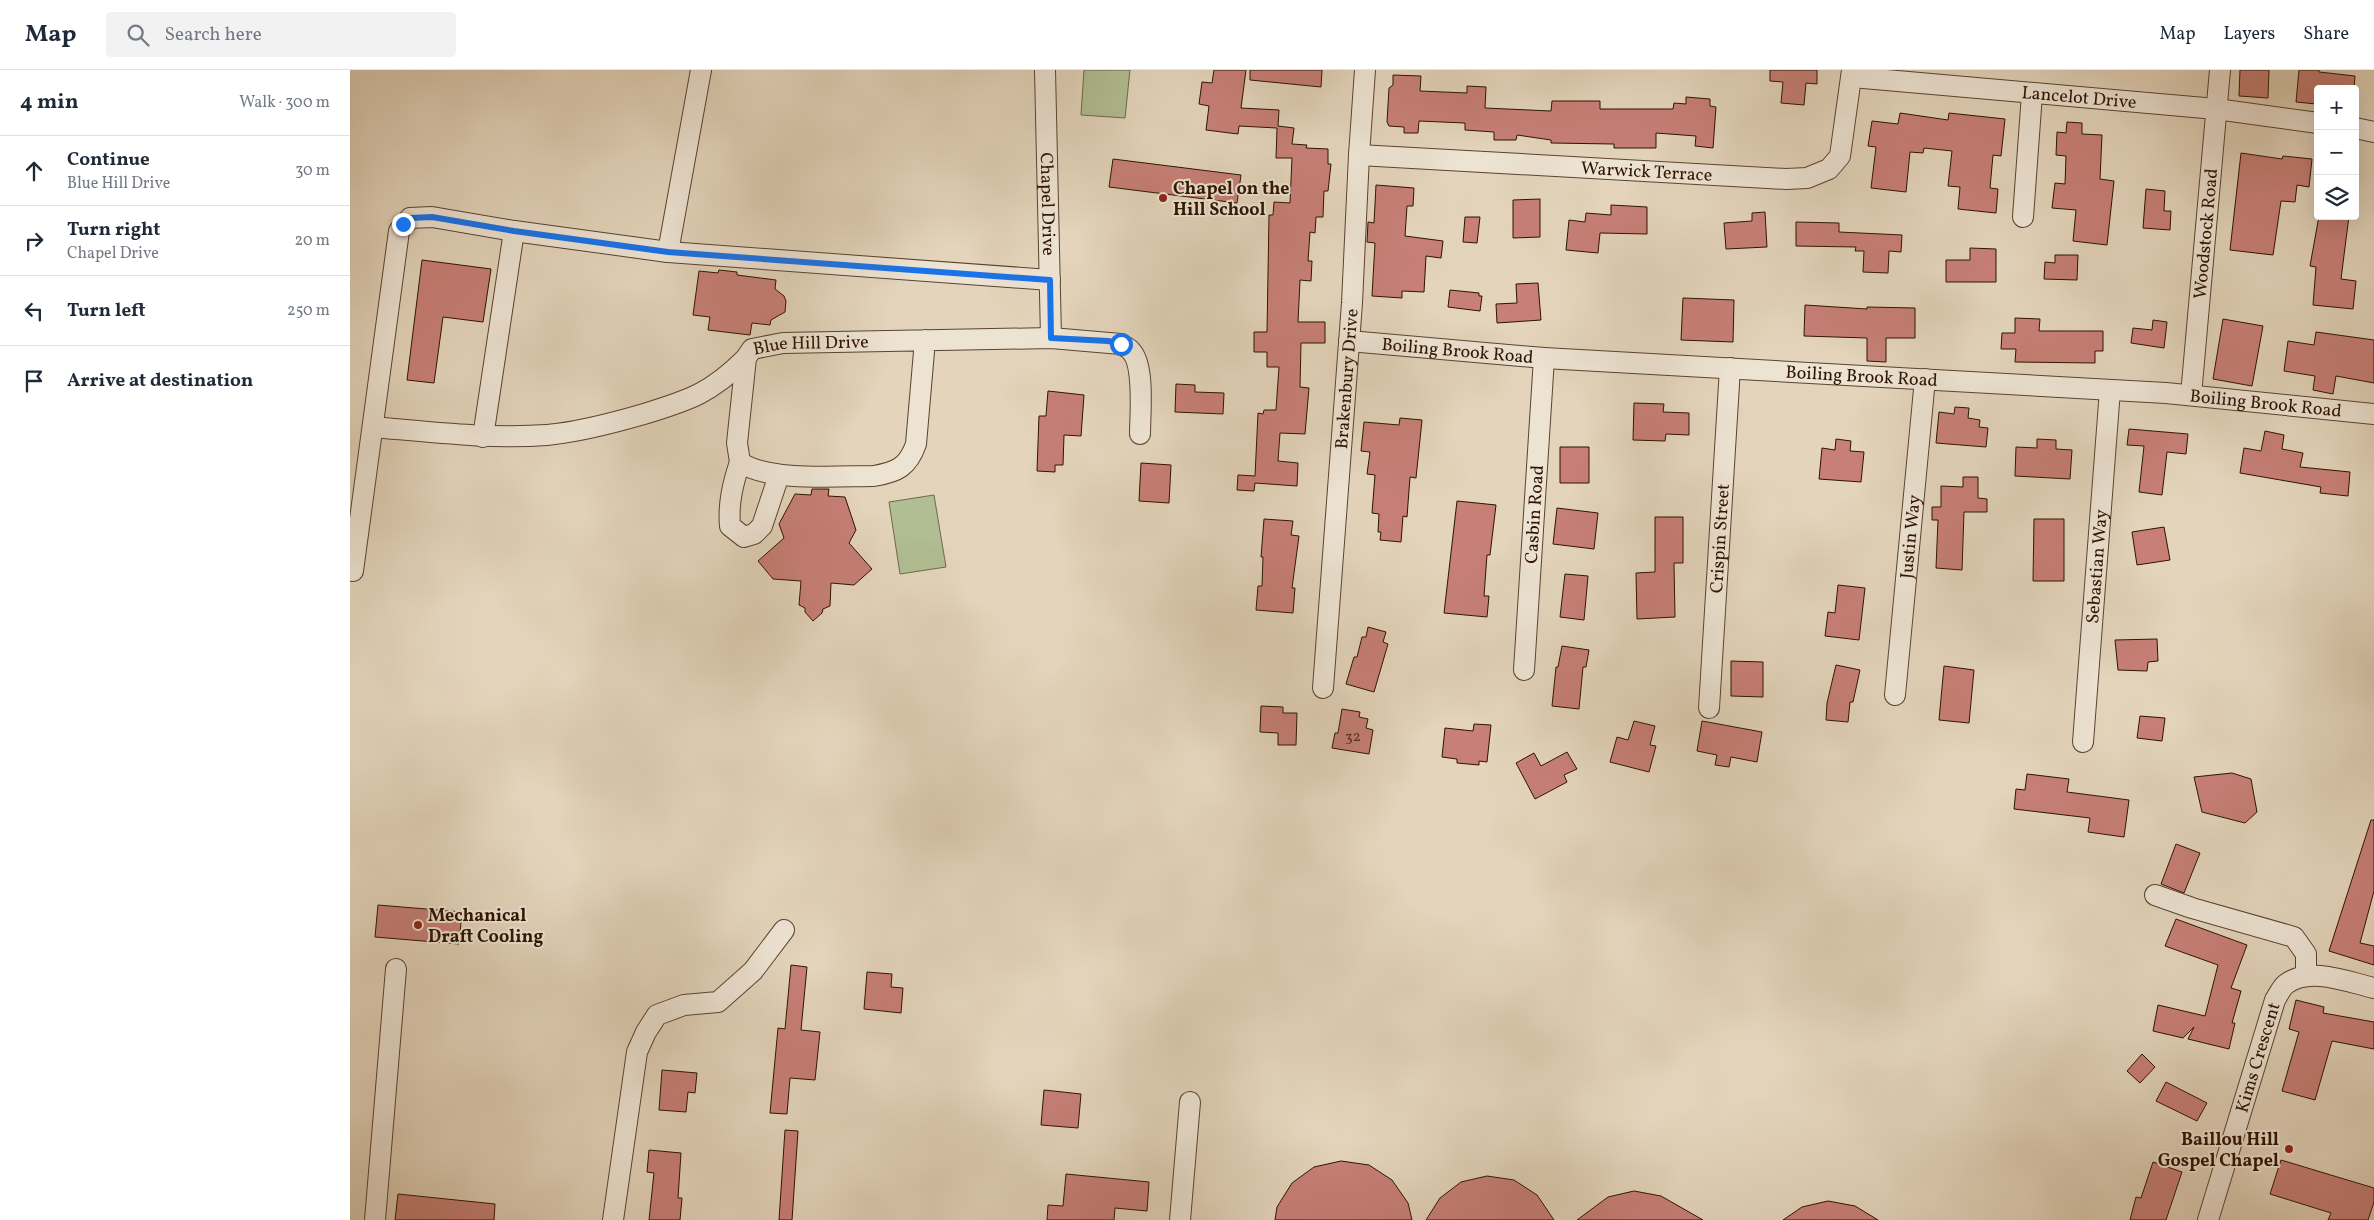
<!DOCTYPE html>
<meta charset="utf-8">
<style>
body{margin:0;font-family:Vollkorn,serif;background:#f2f2f3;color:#1f2937}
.controls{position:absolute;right:15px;top:15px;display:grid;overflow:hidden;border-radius:5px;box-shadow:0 5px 20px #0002}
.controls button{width:45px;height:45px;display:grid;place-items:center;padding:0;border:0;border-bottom:1px solid #e0e1e3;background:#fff;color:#1f2937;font:25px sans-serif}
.stop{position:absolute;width:15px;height:15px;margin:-11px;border:4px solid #1a73e8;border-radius:50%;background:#fff}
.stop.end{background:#1a73e8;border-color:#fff;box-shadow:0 1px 5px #0008}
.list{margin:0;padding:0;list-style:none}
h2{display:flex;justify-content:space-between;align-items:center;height:65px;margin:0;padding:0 20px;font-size:21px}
h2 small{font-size:16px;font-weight:400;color:#747a83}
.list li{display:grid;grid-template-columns:32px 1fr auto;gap:15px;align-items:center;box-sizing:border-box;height:70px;padding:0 20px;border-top:1px solid #e0e1e3}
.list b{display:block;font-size:19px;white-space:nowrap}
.list p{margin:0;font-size:16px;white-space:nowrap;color:#747a83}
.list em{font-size:16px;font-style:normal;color:#747a83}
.icon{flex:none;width:28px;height:28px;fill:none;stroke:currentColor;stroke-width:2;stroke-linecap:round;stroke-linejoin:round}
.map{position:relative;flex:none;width:2024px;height:1150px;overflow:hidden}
header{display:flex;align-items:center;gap:30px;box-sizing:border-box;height:70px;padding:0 25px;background:#fff;border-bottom:1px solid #e0e1e3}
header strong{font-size:24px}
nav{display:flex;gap:28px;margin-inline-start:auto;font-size:18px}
.search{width:350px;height:45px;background:#f2f2f3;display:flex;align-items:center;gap:12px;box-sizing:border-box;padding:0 18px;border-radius:5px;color:#747a83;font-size:19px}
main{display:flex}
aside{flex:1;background:#fff}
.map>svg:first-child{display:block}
.green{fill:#b1bd92;stroke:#706849}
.building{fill:#c77f76;stroke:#2e1300}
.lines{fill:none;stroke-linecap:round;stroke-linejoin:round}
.minor-casing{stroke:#5b432f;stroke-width:22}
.minor{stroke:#ede3d3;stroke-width:20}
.route{stroke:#1a73e8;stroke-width:6}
.poi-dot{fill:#8f2418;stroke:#ede3d3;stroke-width:2}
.labels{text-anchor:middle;stroke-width:4;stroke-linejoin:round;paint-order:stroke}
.number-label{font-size:15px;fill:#542e1e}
.street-label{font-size:18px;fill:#2e1300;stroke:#ede3d3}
.poi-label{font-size:18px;font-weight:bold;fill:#2e1300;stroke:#ede3d3;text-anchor:start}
</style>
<header>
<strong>Map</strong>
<div class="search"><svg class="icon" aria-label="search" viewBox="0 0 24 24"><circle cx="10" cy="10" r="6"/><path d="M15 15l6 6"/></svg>Search here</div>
<nav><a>Map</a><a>Layers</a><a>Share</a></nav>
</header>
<main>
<aside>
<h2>4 min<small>Walk · 300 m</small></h2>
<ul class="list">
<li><svg class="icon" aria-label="ahead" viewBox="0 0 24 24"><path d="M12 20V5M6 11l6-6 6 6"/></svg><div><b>Continue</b><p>Blue Hill Drive</p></div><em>30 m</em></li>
<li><svg class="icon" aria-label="right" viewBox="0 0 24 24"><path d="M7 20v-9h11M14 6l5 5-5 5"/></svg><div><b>Turn right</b><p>Chapel Drive</p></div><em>20 m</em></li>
<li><svg class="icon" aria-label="left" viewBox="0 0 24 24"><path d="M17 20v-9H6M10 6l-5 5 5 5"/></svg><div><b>Turn left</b></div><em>250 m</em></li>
<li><svg class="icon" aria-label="arrive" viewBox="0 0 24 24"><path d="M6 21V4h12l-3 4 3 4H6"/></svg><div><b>Arrive at destination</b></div></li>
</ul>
</aside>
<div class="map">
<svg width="2024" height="1150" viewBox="0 0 2024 1150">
<rect width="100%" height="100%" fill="#e3d4bb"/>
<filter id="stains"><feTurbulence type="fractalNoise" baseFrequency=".004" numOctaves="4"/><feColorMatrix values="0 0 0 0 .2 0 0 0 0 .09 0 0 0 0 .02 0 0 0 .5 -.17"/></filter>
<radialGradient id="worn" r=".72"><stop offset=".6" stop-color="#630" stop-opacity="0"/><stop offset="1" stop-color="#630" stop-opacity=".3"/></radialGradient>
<path class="green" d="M734 0H780L775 48 731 45Z
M584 425 596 497 550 504 539 432Z"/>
<path class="building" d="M864 0H896L891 38 929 40 928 56 944 58 942 74 957 75 956 78 978 79V94H981L978 121H974L973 147H966L965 163 960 162 958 191H962L961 211 950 210 948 252H975V273H951L950 317 959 318 955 364 930 363 928 391 948 393 947 416 905 413 904 421 887 420 888 405 905 406 908 343 913 344 914 340H926L929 297H917V282H904V262H917L919 145H923L924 132 940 133 942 88H926L927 58 889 56 888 64 856 60 859 36 849 34 852 12 862 13Z
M900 0H972L971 17 900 10Z
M1420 0H1467V14L1456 13 1454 35 1431 33 1433 12 1420 11Z
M1890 0H1919L1918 28 1889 26Z
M1949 0H1969V2L2005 6 2004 19H1967L1966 34 1946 32Z
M1043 5 1071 6 1070 21 1117 23V16L1136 17 1135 38 1201 41 1202 31H1250V39H1323L1324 33 1336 34V27L1360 29V36L1366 37 1363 78 1345 76 1346 66 1306 63V78H1264V74L1201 73V70L1167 65 1166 70H1144V62L1115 60V53L1069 51 1068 63H1054V57L1039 56 1037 52 1039 18 1043 15Z
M1550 43 1598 50 1599 43 1655 49 1651 86 1643 85 1640 118 1648 119 1646 143 1608 139 1610 117 1598 116 1602 81 1574 78 1573 83 1560 82 1556 122 1521 118 1526 77 1518 76 1522 51 1548 54Z
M1717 52 1732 53V64L1752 65 1750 109 1764 111 1757 175 1723 171 1726 140 1702 138 1705 113 1715 114 1716 86 1706 85 1707 62 1716 63Z
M1891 83 1932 89 1933 86 1962 89 1959 117 1947 115 1945 132 1931 131 1923 185 1880 180Z
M763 89 891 105 887 133 759 117Z
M1026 115 1064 118 1063 136H1057L1055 166 1093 171 1091 188 1076 186 1074 222 1052 221V228L1022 226 1025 173 1017 172 1018 152 1024 153Z
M1796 119 1815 121 1814 141H1821L1820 160 1793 158Z
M1190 129V167L1163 168V130Z
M1261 135 1297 137V164L1250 163 1248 183 1216 180 1219 150 1235 152 1236 143 1261 145Z
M1415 142 1417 177 1376 179 1374 153 1402 151V143Z
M1969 146H1999L1991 209 2006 211 2003 239 1963 235 1966 197 1960 196Z
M1115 147H1130L1127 173 1113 172Z
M1446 152 1489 153V162L1552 165 1551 182 1539 181 1538 203 1513 202 1514 181H1505L1506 177 1446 176Z
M1620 178 1646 179V212H1596V190H1620Z
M1705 185H1728L1727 210 1694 209 1695 192 1705 193Z
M72 190 141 199 133 252 93 247 84 313 57 310Z
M369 200 387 202V205L426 210 425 219 434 226 436 231 435 242 421 250 420 255 402 253 400 265 358 260 360 247 343 245 349 201 368 203Z
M1188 213 1191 250 1147 253 1146 234 1167 233 1166 214Z
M1100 220 1129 223V226H1132L1130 241 1098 237Z
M1333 228 1384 230 1383 272 1331 270Z
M1455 235 1517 239V237L1565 238V268H1536V292L1517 291V268L1454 266Z
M1665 248 1690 249 1689 261H1753V281H1745V293L1665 292 1666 279H1651L1652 263H1665Z
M1873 249 1913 256 1902 316 1863 309Z
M1803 250 1817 252 1814 278 1781 273 1783 258 1802 260Z
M1966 262 2024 270V313L1986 306 1983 324 1963 320 1965 306 1934 301 1938 271 1964 275Z
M826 314 845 315V322L874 323 873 344 825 342Z
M698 321 734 325 731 366 714 365 713 395H705V402L687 401 689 346H696Z
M1284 333 1314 334 1313 342 1339 343V365L1316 364 1315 371 1283 370Z
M1605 337 1619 338 1618 348 1630 350 1629 357 1638 358 1636 377 1586 373 1589 342 1604 344Z
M1050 348 1072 350 1066 408 1060 407 1057 447 1053 446 1051 472 1030 470 1031 462H1028L1029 444 1022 443 1025 405 1017 404 1020 382 1011 381 1014 352 1049 355Z
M1779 359 1838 364 1836 384 1817 382 1812 425 1789 422 1794 376 1777 375Z
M1915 361 1934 365 1932 379 1953 383 1950 397 2000 402 1998 426 1970 423 1971 417 1890 403 1894 378 1911 381Z
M1486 369 1501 371 1500 381 1514 382 1511 412 1469 409 1472 378 1485 380Z
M1687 369 1706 370V379L1722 380 1720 409 1665 406 1666 377 1687 378Z
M1210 377H1239V413H1210Z
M791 393 821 395 819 433 789 431Z
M1613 407H1628V428L1637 429V442H1614L1612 500 1586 498 1588 450H1582V437H1591V416L1613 417Z
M462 419H479L478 426 495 427 506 460 499 473 522 499 504 515 481 513 480 536 473 539 472 543 463 551 455 542V538L449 535 451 511 423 509 408 491 434 468 429 454 445 424 461 425Z
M1107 431 1146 435 1140 485H1137L1134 526H1139L1137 547 1094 543Z
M1207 438 1248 443 1244 479 1203 474Z
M1305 447H1333V493H1324L1325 547 1287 549 1286 503 1305 502Z
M914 449 943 451 941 465 949 466 942 518H945L943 543 906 540 908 516H912L913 487H911Z
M1684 449H1714V511H1683Z
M1814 457 1820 490 1787 495 1782 462Z
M1215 504 1238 506 1234 550 1210 547Z
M1488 515 1515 518 1509 570 1475 566 1478 542 1485 543Z
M1018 557 1036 562 1033 572 1038 574 1024 622 996 614 1004 587H1007L1012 567H1016Z
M1807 569 1808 591 1798 592 1797 601 1768 600 1765 570Z
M1212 576 1239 580 1236 597H1233L1229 639 1202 636 1206 597H1208Z
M1381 591 1413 592V627L1381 626Z
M1486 595 1510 600 1503 632H1500L1498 652 1476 650 1477 633Z
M1594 596 1624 600 1619 653 1589 650Z
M911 636 933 637V643H947L946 675H928V663L910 662Z
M992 639 1010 642 1009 647 1018 649 1016 658 1023 660 1019 684 982 678 985 663H988Z
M1790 646 1815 648 1812 671 1787 668Z
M1284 651 1305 656 1300 675 1306 676 1299 702 1260 692 1267 667 1278 670Z
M1352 651 1412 662 1407 692 1381 687 1379 697 1365 695 1367 685 1347 681Z
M1124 654 1141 655 1137 692 1129 691V695L1107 693V689L1092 687 1095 658 1123 661Z
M1217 682 1227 699 1214 705 1217 712 1185 729 1166 693 1184 683 1191 696Z
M1882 703 1901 709 1907 742 1895 753 1852 742 1844 707Z
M1677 704 1719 709 1717 722 1779 730 1774 767 1738 762 1740 748 1664 739 1666 719 1675 720Z
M2021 750H2024V821L2010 873 2024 876V895L1979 881Z
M1826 774 1850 783 1834 823 1811 814Z
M28 835 112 842 109 874 25 867Z
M1826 849 1897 875 1881 918 1891 921 1882 953H1885L1879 979 1838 969 1844 957 1833 968 1803 961 1808 935 1855 946 1868 895 1815 876Z
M441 895 457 897 451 960 470 962 465 1010 440 1008 437 1044 420 1043 428 958 435 959Z
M517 902 542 904 541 917 553 918 551 943 514 939Z
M1946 930 1974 937 1973 943 2024 952V979L1982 971 1965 1030 1932 1021 1949 962 1939 959Z
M1792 984 1805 997 1790 1013 1777 1001Z
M312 1000 347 1003 345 1023 338 1022 336 1042 309 1040Z
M1816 1012 1857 1033 1847 1051 1806 1031Z
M694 1020 731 1024 728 1058 691 1055Z
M435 1060 448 1061 442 1150H429Z
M299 1080 331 1083 328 1128H332L330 1150H299L304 1103 297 1102Z
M1931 1090 2024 1118V1132L2018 1150H1978L1981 1143 1920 1124Z
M991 1091 1019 1095 1042 1110 1058 1133 1062 1150H925L927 1137 942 1113 964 1097Z
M1803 1092 1832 1102 1816 1150H1780L1786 1127 1791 1128Z
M716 1104 799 1112 797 1141 765 1138 764 1150H697L698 1135 713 1136Z
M1137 1106 1164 1110 1187 1125 1204 1150H1076L1090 1128 1111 1112Z
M1284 1121 1311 1126 1353 1150H1227L1258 1127Z
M48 1124 145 1134 144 1150H45Z
M1478 1131 1505 1136 1528 1150H1433L1452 1137Z"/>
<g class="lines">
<defs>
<g id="minor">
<path id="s1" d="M695 0 701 268"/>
<path id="s2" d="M1502 7 1866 39 1968 53"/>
<path d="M2005 58 2024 62"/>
<path id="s3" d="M1009 85 1436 109 1457 108 1479 99 1490 86 1502 0"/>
<path d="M1673 147 1682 24"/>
<path d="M318 182 351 0"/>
<path id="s4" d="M575 270 566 374C558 397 547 402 524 406 489 406 417 412 390 392L387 373 396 288 402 279 433 273 701 268 771 274C774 276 779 278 781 281 795 295 790 344 790 364"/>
<path id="s5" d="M999 271 1194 288 1816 323 2024 344"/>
<path id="s6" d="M1841 325 1870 0"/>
<path d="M23 357C81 362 139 369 197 365 230 362 263 353 294 344 340 330 361 323 396 288"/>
<path d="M133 367 164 161"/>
<path d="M390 392C383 413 378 433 380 456L394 467 404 464 412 456 429 405"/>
<path d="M3 501 49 161 60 148 82 147 164 161 318 182 700 210"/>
<path id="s7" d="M1174 600 1194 288"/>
<path id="s8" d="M973 618 1002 233 1009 85 1015 0"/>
<path id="s9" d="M1545 625 1575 309"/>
<path id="s10" d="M1359 638 1380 298"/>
<path id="s11" d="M1733 672 1760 320"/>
<path d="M1805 825 1842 838 1944 867 1956 884V906"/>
<path d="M25 1150 46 899"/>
<path d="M263 1150 287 982 296 962 307 945 334 935 368 932 403 901 434 860"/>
<path d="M830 1150 840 1032"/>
<path id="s12" d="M1858 1150 1925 930C1928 925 1932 917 1936 914 1960 896 1998 912 2024 918"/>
</g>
</defs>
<use href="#minor" class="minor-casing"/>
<use href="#minor" class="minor"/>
</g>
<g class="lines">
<path class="route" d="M53 154 60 148 82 147 164 161 318 182 700 210 701 268 758 271 771 274"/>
</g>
<g class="poi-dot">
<circle cx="813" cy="128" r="5"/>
<circle cx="68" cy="855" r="5"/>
<circle cx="1939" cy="1079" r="5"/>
</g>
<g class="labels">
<g class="number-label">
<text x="1003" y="671">32</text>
</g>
<g class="street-label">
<text dy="6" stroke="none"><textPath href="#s2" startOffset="228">Lancelot Drive</textPath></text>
<text dy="6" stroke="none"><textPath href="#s3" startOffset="288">Warwick Terrace</textPath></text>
<text dy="6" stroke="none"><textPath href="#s1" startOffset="134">Chapel Drive</textPath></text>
<text dy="6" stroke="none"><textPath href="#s6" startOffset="162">Woodstock Road</textPath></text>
<text dy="6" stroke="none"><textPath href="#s4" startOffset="472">Blue Hill Drive</textPath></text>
<text dy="6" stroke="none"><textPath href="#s5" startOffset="109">Boiling Brook Road</textPath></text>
<text dy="6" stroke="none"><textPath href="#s5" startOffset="514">Boiling Brook Road</textPath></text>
<text dy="6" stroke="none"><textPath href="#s8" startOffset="310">Brakenbury Drive</textPath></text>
<text dy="6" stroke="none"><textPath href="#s5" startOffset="919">Boiling Brook Road</textPath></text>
<text dy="6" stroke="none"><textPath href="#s7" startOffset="156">Casbin Road</textPath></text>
<text dy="6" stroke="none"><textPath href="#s9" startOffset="159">Justin Way</textPath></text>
<text dy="6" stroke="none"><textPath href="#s10" startOffset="170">Crispin Street</textPath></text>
<text dy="6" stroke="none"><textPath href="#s11" startOffset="176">Sebastian Way</textPath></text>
<text dy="6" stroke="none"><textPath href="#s12" startOffset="170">Kims Crescent</textPath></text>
</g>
<g class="poi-label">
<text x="823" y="124">Chapel on the<tspan x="823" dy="21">Hill School</tspan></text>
<text x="78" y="851">Mechanical<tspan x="78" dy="21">Draft Cooling</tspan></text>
<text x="1929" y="1075" text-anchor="end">Baillou Hill<tspan x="1929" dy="21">Gospel Chapel</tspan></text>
</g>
</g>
<rect width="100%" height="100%" filter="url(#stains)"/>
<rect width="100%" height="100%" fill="url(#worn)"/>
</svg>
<div class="controls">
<button>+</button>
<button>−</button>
<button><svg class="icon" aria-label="layers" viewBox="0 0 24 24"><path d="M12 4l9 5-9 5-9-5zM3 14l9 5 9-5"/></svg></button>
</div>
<div class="stop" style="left:771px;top:274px"></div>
<div class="stop end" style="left:53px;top:154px"></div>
</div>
</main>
